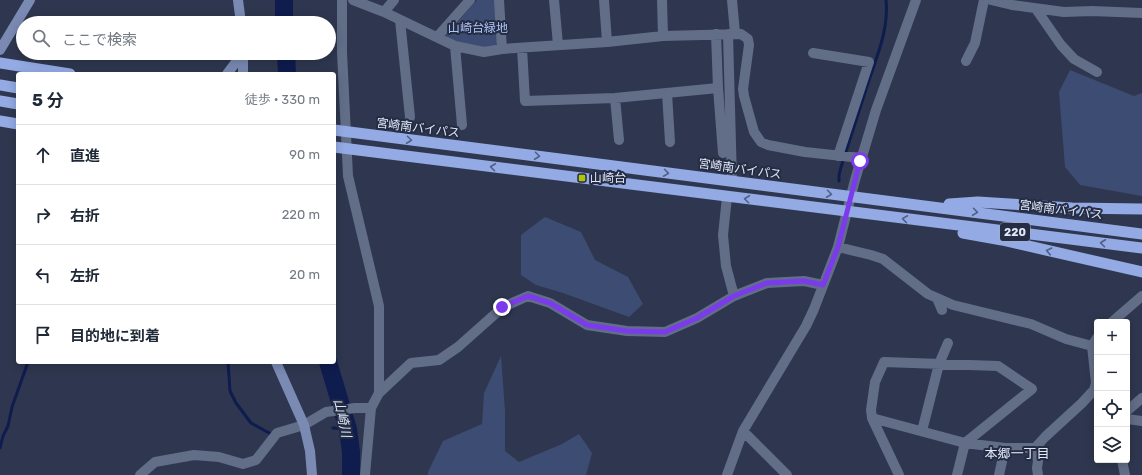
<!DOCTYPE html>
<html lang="ja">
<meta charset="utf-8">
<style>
body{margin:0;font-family:Rubik,"Noto Sans JP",sans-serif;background:#f6f6f7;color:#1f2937}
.controls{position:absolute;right:12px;bottom:12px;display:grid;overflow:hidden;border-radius:4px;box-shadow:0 2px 10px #0003}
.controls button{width:36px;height:36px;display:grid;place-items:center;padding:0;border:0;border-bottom:1px solid #e0e1e3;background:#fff;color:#1f2937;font:20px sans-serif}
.stop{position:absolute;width:12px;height:12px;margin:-9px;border:3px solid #7c3aed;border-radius:50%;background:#fff}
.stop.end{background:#7c3aed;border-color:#fff;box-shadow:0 1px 4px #0008}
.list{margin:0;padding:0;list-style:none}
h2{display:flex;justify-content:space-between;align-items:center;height:52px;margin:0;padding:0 16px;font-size:17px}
h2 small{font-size:13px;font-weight:400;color:#747a83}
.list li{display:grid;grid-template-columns:26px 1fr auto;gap:12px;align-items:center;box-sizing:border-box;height:60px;padding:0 16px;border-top:1px solid #e0e1e3}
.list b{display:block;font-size:15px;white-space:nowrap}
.list em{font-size:13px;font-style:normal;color:#747a83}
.icon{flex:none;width:22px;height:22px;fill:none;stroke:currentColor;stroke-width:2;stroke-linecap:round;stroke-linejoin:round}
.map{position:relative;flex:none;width:1142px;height:475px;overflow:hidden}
.search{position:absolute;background:#fff;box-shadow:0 2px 10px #0003;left:16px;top:16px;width:320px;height:44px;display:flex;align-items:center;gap:10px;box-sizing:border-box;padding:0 14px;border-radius:22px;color:#747a83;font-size:15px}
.panel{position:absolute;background:#fff;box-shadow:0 2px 10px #0003;left:16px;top:72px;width:320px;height:292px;border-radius:4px}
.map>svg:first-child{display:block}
.green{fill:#3d4c72}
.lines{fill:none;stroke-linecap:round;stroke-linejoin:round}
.stream{stroke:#0e1c4e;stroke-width:3}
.river{stroke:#0e1c4e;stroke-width:18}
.minor{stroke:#626d87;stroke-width:10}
.secondary{stroke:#7a8ab2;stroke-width:10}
.trunk{stroke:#93aae4;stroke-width:11}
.oneway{stroke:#505f84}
.route{stroke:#7c3aed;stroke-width:5}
.poi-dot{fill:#b0c503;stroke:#242d44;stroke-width:1.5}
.labels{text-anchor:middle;stroke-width:4;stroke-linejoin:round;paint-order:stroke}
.shield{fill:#242d44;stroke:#a8afc1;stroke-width:1}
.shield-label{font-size:11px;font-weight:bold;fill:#e1e7f7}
.park-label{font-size:12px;fill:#afc3f5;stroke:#242d44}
.street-label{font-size:12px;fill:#e1e7f7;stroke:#242d44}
.poi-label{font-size:12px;fill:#e1e7f7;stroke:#242d44;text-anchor:start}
.water-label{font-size:13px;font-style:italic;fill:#dce3f5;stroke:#242d44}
.neighbourhood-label{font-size:13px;fill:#e1e7f7;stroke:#242d44}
</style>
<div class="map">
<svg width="1142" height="475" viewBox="0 0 1142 475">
<rect width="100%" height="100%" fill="#2e374f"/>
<path class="green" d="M477 0H496L498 42 493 49 449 40 446 35Z
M1070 70 1134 96 1142 93V196L1080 185 1065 167 1059 92Z
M545 217 581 232 595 260 628 277 643 304 629 317 563 293 536 285 521 275V235Z
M501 356 505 411V451L519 462 562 444 579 434 592 453 586 475H428V472L443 441 482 424 484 393Z"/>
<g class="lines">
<path class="stream" d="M839 181V175L841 167C850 139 859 111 868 83 877 56 889 29 886 0
M228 362 230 391 236 403 251 423 271 434
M333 428 348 429
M0 448 3 436 8 426 12 407 28 362"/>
<path class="river" d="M284 0V23
M286 53 287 74
M328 362 348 429 351 452V475"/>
<path class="minor" d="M342 0V52L348 176 379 306V393
M353 0 384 12 455 46 484 52 502 49 607 42 663 36 741 34 748 39 749 45 743 89 744 96 754 132 761 142 768 145 805 152 861 158
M499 0 502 49
M554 0 558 45
M604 0 607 42
M662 0 663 36
M732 0 735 33
M991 0 1012 5 1064 12 1092 11 1142 13
M1036 9 1061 45 1074 59 1097 72
M384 12 394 0
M400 20 410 117
M716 34 718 88 723 153
M728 34 732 181
M437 37 470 0
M455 46 462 125
M522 48 525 101 615 98 718 88
M813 53 869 62 838 156
M966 61 975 43 984 0
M667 93 670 142
M615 98 619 140
M727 197 723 235 726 266 734 296
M838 247 871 255 883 259 928 294 953 305 1031 324 1066 339 1092 346
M937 298 942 310
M1112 322 1142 296
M884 362 998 366 1032 389 965 443 872 418 871 410 875 382Z
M1127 411 1142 398
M872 418 899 475
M1127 419 1142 421
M743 431 787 475
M922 431 939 364 948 343
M1122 460 1125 475
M140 475 155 462 194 455 219 457 243 464 256 460 277 433 304 425 326 412 355 408H371
M365 475 371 408 379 393 411 363 439 360 458 347 503 307 528 296 550 303 587 325 627 331 665 332 697 318 734 296 767 283 804 281 823 285
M727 475 743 431 806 326 814 309 838 247 855 180 876 110 916 0
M957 475 965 443 1005 448H1035
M999 475 1005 448
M1038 475 1037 468 1038 461 1035 448 1045 437 1082 403 1094 390 1096 383 1092 346 1097 338"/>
<path class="secondary" d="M238 0 241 23
M0 50 30 0
M243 53V74
M227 74 239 58 240 53
M276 362 304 425 310 451 312 475"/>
<path class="trunk" d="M0 63 70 74
M0 85 18 88
M0 101 18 104
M0 121 18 124
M334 130 1142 234
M334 147 1142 248
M949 204 978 202 1072 208 1142 209
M963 233 1002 240 1142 272"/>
</g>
<defs><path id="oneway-chevron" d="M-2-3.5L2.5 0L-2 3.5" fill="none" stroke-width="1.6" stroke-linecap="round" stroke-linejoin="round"/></defs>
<g class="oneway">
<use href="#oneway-chevron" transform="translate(409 140) rotate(7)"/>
<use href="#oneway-chevron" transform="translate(537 156) rotate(7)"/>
<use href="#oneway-chevron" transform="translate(493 167) rotate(-173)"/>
<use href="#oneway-chevron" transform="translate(666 173) rotate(8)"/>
<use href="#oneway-chevron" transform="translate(829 194) rotate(7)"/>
<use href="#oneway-chevron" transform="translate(747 199) rotate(-173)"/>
<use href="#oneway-chevron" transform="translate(975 212) rotate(8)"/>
<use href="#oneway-chevron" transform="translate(905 219) rotate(-172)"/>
<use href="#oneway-chevron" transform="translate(1103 243) rotate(-173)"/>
<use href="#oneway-chevron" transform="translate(1049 251) rotate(-167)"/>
</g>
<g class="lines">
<path class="route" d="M502 307 528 296 550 303 587 325 627 331 665 332 697 318 734 296 767 283 804 281 823 285 838 247 860 161"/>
</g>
<rect class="poi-dot" x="578" y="174" width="8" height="8" rx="2"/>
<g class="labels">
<rect class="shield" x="1000" y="223" width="30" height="18" rx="3"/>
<g class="shield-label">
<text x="1015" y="236">220</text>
</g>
<g class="park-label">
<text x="478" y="32">山崎台緑地</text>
</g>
<g class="street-label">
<text transform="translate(418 128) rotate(7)" y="4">宮崎南バイパス</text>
<text transform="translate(740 169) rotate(8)" y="4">宮崎南バイパス</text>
<text transform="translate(1061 210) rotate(7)" y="4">宮崎南バイパス</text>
</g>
<g class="poi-label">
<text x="590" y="182">山崎台</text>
</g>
<g class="water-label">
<text transform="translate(343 418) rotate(77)" y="5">山崎川</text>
</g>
<g class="neighbourhood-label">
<text x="1017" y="458">本郷一丁目</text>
</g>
</g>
</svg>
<div class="controls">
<button>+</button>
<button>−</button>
<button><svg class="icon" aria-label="locate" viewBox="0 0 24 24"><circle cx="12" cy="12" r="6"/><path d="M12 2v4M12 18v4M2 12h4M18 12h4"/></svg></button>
<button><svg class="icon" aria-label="layers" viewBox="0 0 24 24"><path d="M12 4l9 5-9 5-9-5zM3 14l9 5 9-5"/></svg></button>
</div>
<div class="stop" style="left:860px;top:161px"></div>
<div class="stop end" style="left:502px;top:307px"></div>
<div class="search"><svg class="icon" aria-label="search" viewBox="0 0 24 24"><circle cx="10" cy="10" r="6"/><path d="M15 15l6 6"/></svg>ここで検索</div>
<section class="panel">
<h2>5 分<small>徒歩 · 330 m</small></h2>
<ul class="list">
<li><svg class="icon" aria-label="ahead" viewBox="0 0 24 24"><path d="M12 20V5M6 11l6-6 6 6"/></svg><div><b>直進</b></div><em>90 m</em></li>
<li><svg class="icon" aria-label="right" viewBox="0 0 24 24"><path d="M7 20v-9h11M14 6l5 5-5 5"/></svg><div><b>右折</b></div><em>220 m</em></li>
<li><svg class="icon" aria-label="left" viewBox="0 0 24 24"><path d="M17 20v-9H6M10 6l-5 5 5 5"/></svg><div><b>左折</b></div><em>20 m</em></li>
<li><svg class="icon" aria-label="arrive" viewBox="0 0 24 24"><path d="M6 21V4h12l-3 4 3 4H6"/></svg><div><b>目的地に到着</b></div></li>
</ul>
</section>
</div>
